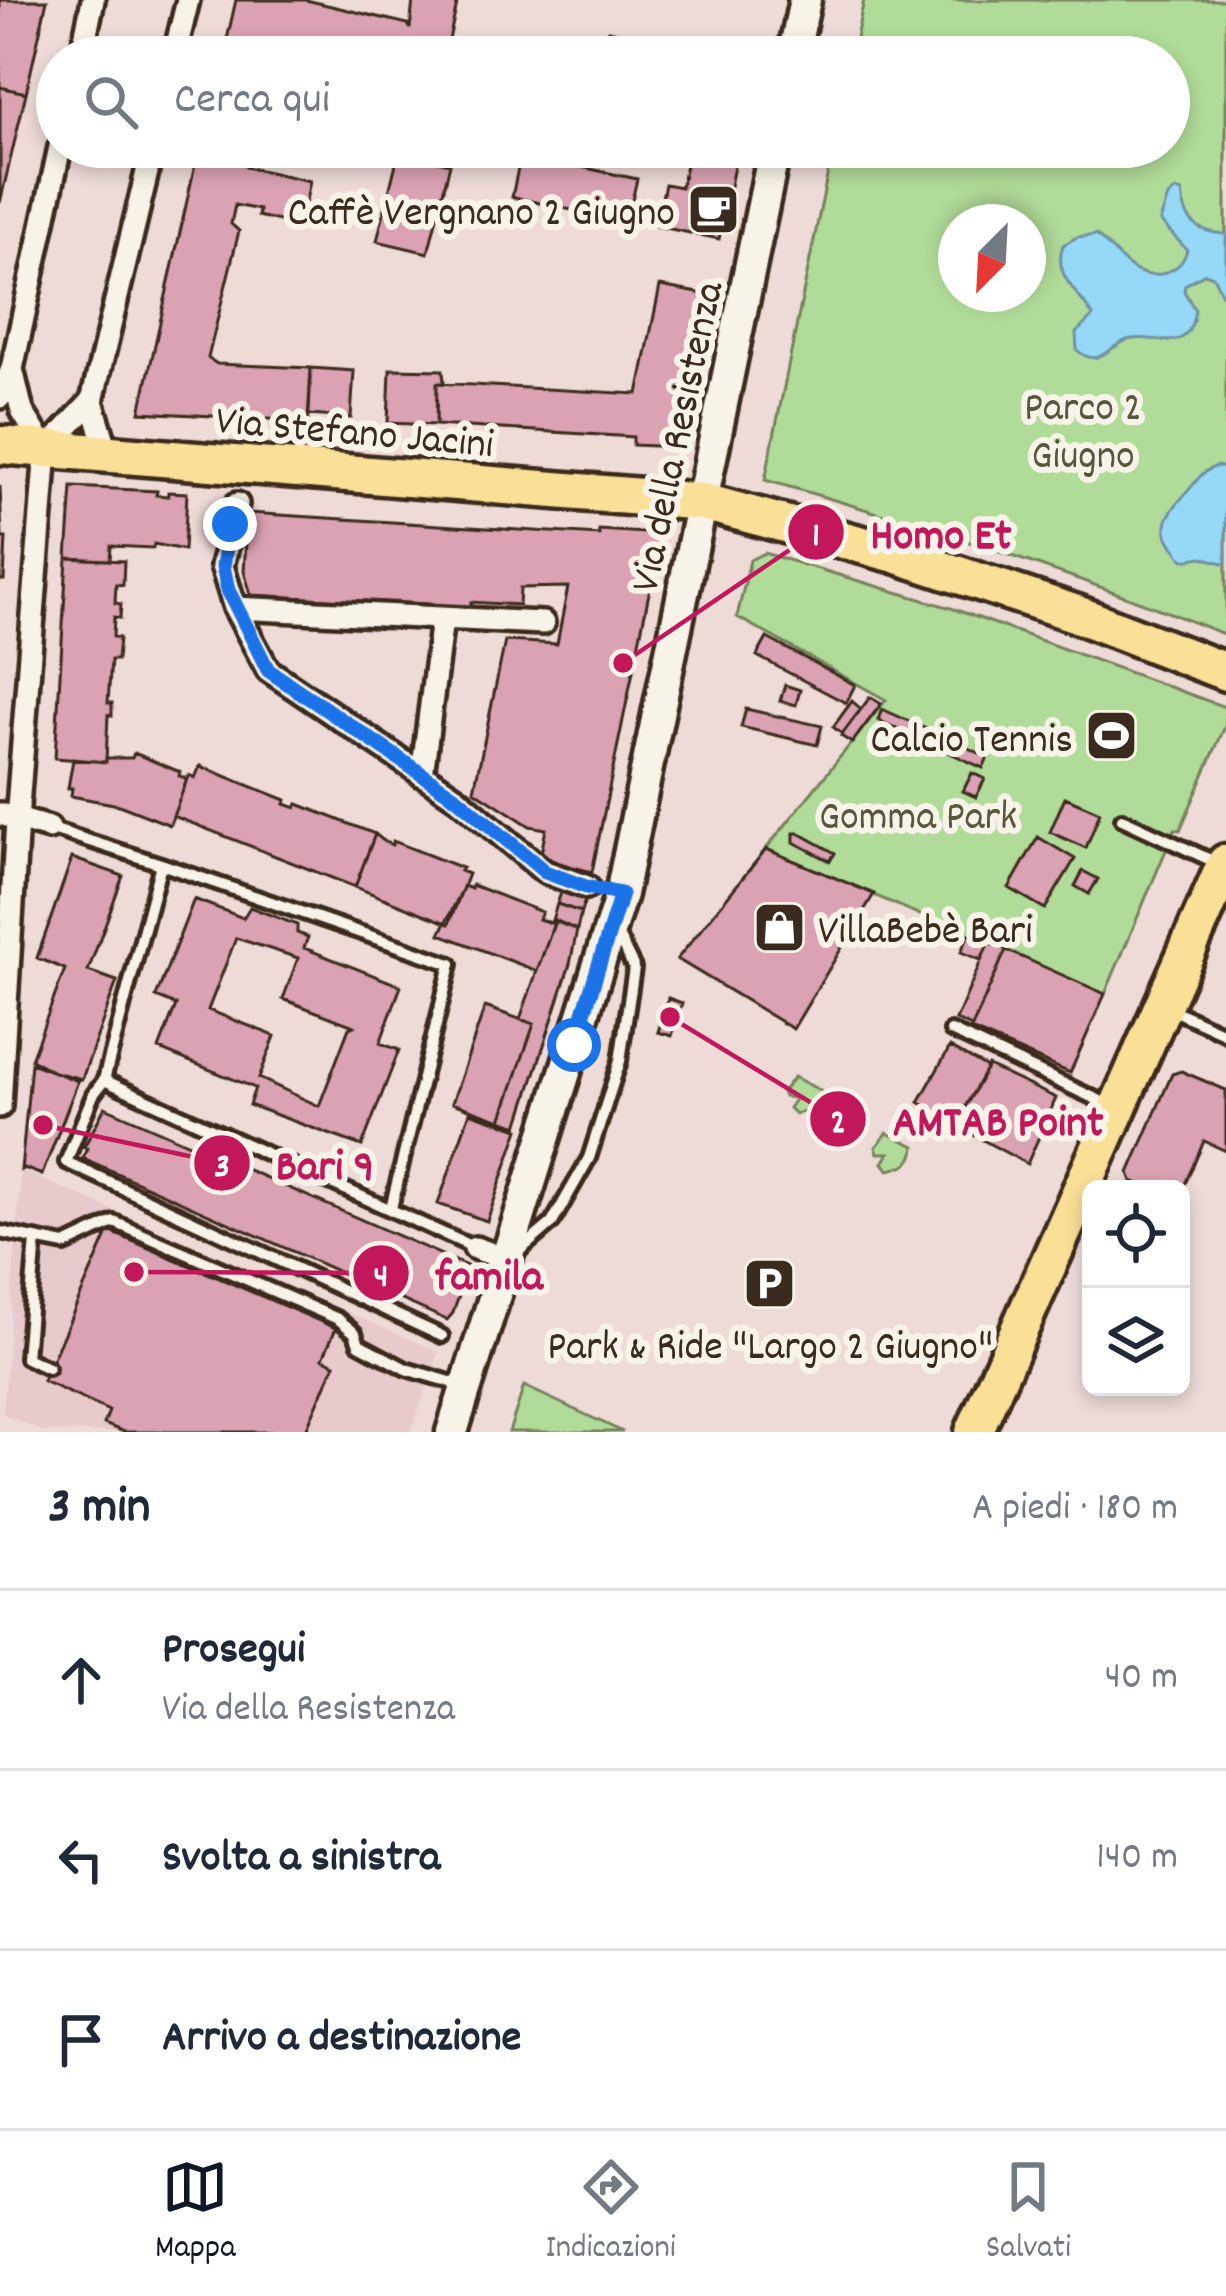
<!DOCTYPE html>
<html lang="it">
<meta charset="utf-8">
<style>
body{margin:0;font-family:Dekko,sans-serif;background:#f6f6f7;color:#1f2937}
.controls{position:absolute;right:36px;bottom:36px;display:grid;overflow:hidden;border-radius:18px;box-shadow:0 6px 18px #0003}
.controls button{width:108px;height:108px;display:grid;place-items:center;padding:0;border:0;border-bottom:3px solid #e0e1e3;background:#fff;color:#1f2937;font:60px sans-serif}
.compass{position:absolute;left:938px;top:204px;width:108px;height:108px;border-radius:50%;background:#fff;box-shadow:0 6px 18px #0003;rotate:204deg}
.stop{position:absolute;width:36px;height:36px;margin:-27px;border:9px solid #1a73e8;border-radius:50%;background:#fff}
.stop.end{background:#1a73e8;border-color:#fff;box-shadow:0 3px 12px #0008}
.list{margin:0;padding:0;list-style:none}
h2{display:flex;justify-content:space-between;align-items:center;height:156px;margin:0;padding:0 48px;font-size:51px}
h2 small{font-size:39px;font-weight:400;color:#747a83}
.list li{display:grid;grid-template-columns:78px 1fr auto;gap:36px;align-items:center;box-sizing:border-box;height:180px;padding:0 48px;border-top:3px solid #e0e1e3}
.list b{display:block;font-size:45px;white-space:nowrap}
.list p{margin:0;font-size:39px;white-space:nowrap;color:#747a83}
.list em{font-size:39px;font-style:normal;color:#747a83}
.icon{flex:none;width:66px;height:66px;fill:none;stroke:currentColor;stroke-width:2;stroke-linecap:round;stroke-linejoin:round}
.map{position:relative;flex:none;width:1226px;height:1432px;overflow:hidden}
.search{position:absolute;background:#fff;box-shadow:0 6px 18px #0003;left:36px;right:36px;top:36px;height:132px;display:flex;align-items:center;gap:30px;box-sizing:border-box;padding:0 42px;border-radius:66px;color:#747a83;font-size:45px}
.sheet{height:696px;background:#fff}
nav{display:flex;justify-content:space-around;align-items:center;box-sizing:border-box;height:168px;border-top:3px solid #e0e1e3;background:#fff;font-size:33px;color:#747a83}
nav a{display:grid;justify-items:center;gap:6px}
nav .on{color:#111827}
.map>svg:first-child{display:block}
.built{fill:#e8cacd}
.green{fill:#b1db98;stroke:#76825b;stroke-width:3;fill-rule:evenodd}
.water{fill:#95d8f7;stroke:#7192a0;stroke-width:3}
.building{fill:#daa2b3;stroke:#3b2a1e;stroke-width:3;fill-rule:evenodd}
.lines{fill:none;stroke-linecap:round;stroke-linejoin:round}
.lane-casing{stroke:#3b2a1e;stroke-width:20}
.street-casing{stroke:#3b2a1e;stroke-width:30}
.secondary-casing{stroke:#3b2a1e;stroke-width:39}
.primary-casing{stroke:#3b2a1e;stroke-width:45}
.lane{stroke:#f7f3e8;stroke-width:10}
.street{stroke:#f7f3e8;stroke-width:21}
.secondary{stroke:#f7f3e8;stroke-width:30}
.primary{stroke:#fadf96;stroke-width:36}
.route{stroke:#1a73e8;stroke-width:15}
.labels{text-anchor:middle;stroke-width:12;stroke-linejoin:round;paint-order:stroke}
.poi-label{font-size:42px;fill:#3b2a1e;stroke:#f7f3e8;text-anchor:end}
.park-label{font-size:42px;fill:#58563c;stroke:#f7f3e8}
.street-label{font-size:42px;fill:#3b2a1e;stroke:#f7f3e8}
.leader{fill:none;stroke:#c2185b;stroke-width:4.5}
.callout-dot{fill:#c2185b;stroke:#f7f3e8;stroke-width:4.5}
.mark-label{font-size:36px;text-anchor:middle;font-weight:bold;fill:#fff}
.callout-label{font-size:45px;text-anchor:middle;font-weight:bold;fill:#c2185b;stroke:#f7f3e8;stroke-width:12;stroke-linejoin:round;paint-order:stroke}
</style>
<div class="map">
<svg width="1226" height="1432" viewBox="0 0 1226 1432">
<rect width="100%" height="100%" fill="#eedbd8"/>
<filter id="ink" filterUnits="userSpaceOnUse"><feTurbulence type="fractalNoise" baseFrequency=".00833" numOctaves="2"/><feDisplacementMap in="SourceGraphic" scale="24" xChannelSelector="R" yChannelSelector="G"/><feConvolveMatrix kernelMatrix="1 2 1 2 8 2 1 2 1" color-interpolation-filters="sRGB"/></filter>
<g filter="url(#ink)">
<path class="built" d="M21 1170 439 1352 411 1432H44L3 1414Z"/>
<path class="green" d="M864 0H1226V635C1075 574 921 524 765 480L833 147H1169V57H852ZM956 222H1028V294H956Z
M764 553 951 608 1225 707 1226 724 1180 830 1175 829 1105 994 766 849 886 700 737 617 750 560Z
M794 1077 821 1091V1102L812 1110 795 1114 789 1108 796 1098 784 1097 782 1092Z
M887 1133 915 1146C914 1164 905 1166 889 1170L883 1163 889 1153H878L876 1147Z
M524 1386 623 1432H509Z"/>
<path class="water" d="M1176 190 1182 192C1184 221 1196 232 1226 234V303L1213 276 1205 273 1185 285 1184 291 1195 310C1188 361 1155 331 1127 340 1107 348 1098 369 1077 350L1076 333 1093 316C1079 292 1052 276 1063 245L1077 237 1096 235C1118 252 1135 287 1169 271 1180 266 1184 260 1187 250L1160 221 1168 197Z
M1217 466 1226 468V564L1202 557 1184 560C1157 530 1162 520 1187 492 1198 480 1201 471 1217 466Z"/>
<path class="building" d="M0 0H47L26 93 0 87Z
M236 0H306L408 24 410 29 413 0H458L445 57H325L274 44 271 57H223Z
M608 30 665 43 662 57H593L596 43 604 45Z
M0 87 26 93 0 203Z
M199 147H250L246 167 310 181 301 226 258 216 259 210 235 205 231 224 239 231 208 358 217 364 311 368 308 421 140 412Z
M379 147H423L421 157 450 164 428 253 377 241 399 151Z
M690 147H738L719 239 656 226 665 184 681 187Z
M521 154 637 179 627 222 512 197Z
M660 286 709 295 678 447 633 445V437L436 425 437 383 638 394Z
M311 368 354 371 351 418 309 415Z
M390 369 443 370 444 383H437L436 425 388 423Z
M0 486 2 538H6L4 580H0Z
M72 487 157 491 156 495 168 496V492L187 493 184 550 154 544 153 548 111 546 110 560 67 558Z
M248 513 599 535V530L661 534 592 872 540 858 546 829 530 826 474 790 505 641 557 644 568 587 520 588 519 605 471 602V607L251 595 244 571Z
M67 558 124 561 123 585 116 584 115 603 121 604 120 618 114 617 113 637 119 638 117 660H111L108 703H112V716L108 715 106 762 55 758Z
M767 638 855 685 846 703 757 656Z
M785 685 800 690 796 705 780 701Z
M870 697 881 704 852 743 841 736Z
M852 701 861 709 842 734 833 727Z
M746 709 822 726 817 745 741 727Z
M882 709 988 757 983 768 878 720Z
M1007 733 1028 742 1023 752 1003 743Z
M134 753 180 772 179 776 187 779 170 825 119 805 71 796 72 788H68L73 759 106 762V758H132Z
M200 766 286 800 285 804 296 808 298 804 375 834 355 887 173 816 189 775 195 778Z
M972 773 985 779 976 797 963 791Z
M1065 797 1100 812 1086 848 1050 832Z
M794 833H799L835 853 830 861 794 842Z
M375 834 385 842 392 845 393 841 462 868 460 871 468 874 449 924 355 887Z
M1038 837 1075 859 1045 909 1009 888Z
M766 849 874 894 793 1029 677 959Z
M72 858 123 876 88 971 117 981 82 1079 54 1072 31 1059 65 969 37 958Z
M1083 871 1098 879 1089 894 1075 886Z
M472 885 542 912 539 919 554 924 537 971 440 934 464 886 471 889Z
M562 890 586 897 581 912 557 904Z
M194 899 243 918 250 907 297 925V933L308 937 304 948 401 986 380 1043 399 1050 362 1146 249 1105 255 1088 159 1049 176 1005 156 997ZM236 938 298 958 283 999 354 1026 349 1028 319 1106 259 1078 275 1036 208 1010Z
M557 904 581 912 577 930 552 920Z
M555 920 577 930 570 964 518 1126 501 1120 534 1024 520 1019Z
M969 934 989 942 981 960 961 952Z
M989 942 1006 950 972 1027 956 1020Z
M1006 950 1105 994 1070 1073 971 1030Z
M668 998 682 1003 672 1036 658 1032Z
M485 1007 534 1024 501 1120 452 1103Z
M950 1047 987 1068 955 1125 919 1102Z
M31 1063 78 1081 42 1175 24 1168 21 1170Z
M988 1066 1056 1098 1027 1164 955 1125Z
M1181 1071 1226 1090V1151L1204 1141 1181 1193V1189H1151L1132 1181 1129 1173 1172 1074Z
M105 1107 469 1267 453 1313 447 1320 83 1158 87 1148 84 1147Z
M470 1112 519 1129 487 1221 438 1204Z
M109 1231 336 1328 323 1358 335 1364 305 1432H124L104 1424 109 1411 43 1381Z"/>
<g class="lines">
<defs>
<path id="lane" d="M1122 819 1217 863
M49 828 161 864 104 1080 93 1095 66 1162 442 1336
M161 864 451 964 391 1208
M1166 1007 1226 1034
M951 1031 1111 1106
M104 1080 475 1248
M0 1232 65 1245 114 1222 338 1319 355 1333 359 1344 406 1369 464 1386
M36 1240 26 1358 48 1368
M518 1252 552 1223 589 1158 620 1061 634 968 617 934"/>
<path id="street" d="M81 57 93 0
M174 57 188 0
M0 397 12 369 60 147
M46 450 92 401
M108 454 92 401 153 147
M237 504 222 566 235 608 268 670 457 798 545 872 587 887
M235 608 543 623
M422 775 442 619
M0 814 49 828
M0 1106 17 820 46 450 22 411 12 369
M475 1248 509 1260"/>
<path id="secondary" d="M793 57 805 0
M452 1432 621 894 775 147"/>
<path id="primary" d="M0 445 703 502 892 553 1074 613 1226 672
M974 1432 1226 863"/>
</defs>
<use href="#lane" class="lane-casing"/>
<use href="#street" class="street-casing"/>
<use href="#secondary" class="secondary-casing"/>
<use href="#primary" class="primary-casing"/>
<use href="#lane" class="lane"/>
<use href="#street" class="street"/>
<use href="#secondary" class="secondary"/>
<use href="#primary" class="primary"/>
</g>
</g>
<g class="lines" filter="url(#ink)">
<path class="route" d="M230 524 223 566 228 590 268 670 457 798 545 872 586 887 621 894 574 1045"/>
</g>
<defs>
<symbol id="cafe-square" viewBox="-11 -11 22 22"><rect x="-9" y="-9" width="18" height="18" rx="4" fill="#3b2a1e" stroke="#f7f3e8"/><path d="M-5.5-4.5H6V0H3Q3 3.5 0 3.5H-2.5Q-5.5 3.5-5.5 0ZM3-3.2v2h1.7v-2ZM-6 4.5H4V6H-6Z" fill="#fff"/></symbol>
<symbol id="stadium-square" viewBox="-11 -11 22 22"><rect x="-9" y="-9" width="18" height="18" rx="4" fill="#3b2a1e" stroke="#f7f3e8"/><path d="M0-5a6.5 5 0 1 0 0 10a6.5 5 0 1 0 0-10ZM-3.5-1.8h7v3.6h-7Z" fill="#fff"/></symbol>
<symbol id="shop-square" viewBox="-11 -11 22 22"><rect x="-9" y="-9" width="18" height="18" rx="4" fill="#3b2a1e" stroke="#f7f3e8"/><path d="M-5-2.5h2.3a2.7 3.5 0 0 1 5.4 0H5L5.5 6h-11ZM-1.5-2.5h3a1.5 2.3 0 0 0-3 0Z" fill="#fff"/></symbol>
<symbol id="parking-square" viewBox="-11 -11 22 22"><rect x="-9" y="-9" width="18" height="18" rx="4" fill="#3b2a1e" stroke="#f7f3e8"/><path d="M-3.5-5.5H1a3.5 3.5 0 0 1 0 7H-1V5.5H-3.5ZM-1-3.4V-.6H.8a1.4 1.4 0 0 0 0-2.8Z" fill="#fff"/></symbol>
</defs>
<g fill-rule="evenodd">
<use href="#cafe-square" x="684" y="180" width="59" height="59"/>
<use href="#stadium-square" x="1082" y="706" width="59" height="59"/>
<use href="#shop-square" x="750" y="898" width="59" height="59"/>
<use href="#parking-square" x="740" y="1254" width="59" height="59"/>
</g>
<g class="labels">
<g class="poi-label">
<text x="675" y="224">Caffè Vergnano 2 Giugno</text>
<text x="1073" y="751">Calcio Tennis</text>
<text x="818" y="942" text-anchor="start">VillaBebè Bari</text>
<text x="770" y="1358" text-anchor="middle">Park &amp; Ride "Largo 2 Giugno"</text>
</g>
<g class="park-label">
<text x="1083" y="419">Parco 2<tspan x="1083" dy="48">Giugno</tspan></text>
<text x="918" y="828">Gomma Park</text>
</g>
<g class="street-label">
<text transform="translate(355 429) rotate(5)" y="15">Via Stefano Jacini</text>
<text transform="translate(674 436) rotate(-78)" y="15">Via della Resistenza</text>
</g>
</g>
<path class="leader" d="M623 663L816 532M670 1017L838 1119M43 1125L222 1163M134 1272L381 1273"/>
<g class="callout-dot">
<circle cx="623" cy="663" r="12"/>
<circle cx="670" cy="1017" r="12"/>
<circle cx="43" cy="1125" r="12"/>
<circle cx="134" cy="1272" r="12"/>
<circle cx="816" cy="532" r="30"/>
<circle cx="838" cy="1119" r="30"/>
<circle cx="222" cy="1163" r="30"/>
<circle cx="381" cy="1273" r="30"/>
</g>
<g class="mark-label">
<text x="816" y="545">1</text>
<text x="838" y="1132">2</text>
<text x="222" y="1176">3</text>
<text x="381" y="1286">4</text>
</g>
<g class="callout-label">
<text x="941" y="548">Homo Et</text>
<text x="998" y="1135">AMTAB Point</text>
<text x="325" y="1179">Bari 9</text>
<text x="489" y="1289">famila</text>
</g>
</svg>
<div class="controls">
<button><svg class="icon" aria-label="locate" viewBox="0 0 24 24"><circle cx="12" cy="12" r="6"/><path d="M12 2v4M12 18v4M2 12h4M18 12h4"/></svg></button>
<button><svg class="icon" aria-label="layers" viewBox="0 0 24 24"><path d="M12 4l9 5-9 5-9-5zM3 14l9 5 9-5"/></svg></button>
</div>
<svg class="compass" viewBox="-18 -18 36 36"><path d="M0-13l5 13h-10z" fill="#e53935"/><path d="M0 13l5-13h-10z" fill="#747a83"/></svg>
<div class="stop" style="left:574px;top:1045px"></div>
<div class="stop end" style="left:230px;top:524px"></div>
<div class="search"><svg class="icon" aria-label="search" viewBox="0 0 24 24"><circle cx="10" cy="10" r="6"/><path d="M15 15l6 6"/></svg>Cerca qui</div>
</div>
<section class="sheet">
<h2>3 min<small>A piedi · 180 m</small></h2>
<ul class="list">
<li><svg class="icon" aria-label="ahead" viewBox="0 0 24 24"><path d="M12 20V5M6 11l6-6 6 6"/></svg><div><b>Prosegui</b><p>Via della Resistenza</p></div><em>40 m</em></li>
<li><svg class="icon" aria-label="left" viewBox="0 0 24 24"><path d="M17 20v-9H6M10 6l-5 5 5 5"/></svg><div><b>Svolta a sinistra</b></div><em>140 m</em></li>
<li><svg class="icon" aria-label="arrive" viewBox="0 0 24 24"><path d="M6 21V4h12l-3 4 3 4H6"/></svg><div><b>Arrivo a destinazione</b></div></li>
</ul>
</section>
<nav>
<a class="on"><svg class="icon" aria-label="map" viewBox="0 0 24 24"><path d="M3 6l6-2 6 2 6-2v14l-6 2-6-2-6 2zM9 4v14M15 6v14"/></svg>Mappa</a>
<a><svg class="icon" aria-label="directions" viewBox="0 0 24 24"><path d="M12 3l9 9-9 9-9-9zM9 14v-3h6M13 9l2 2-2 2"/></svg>Indicazioni</a>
<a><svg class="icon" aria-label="saved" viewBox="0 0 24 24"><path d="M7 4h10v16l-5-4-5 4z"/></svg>Salvati</a>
</nav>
